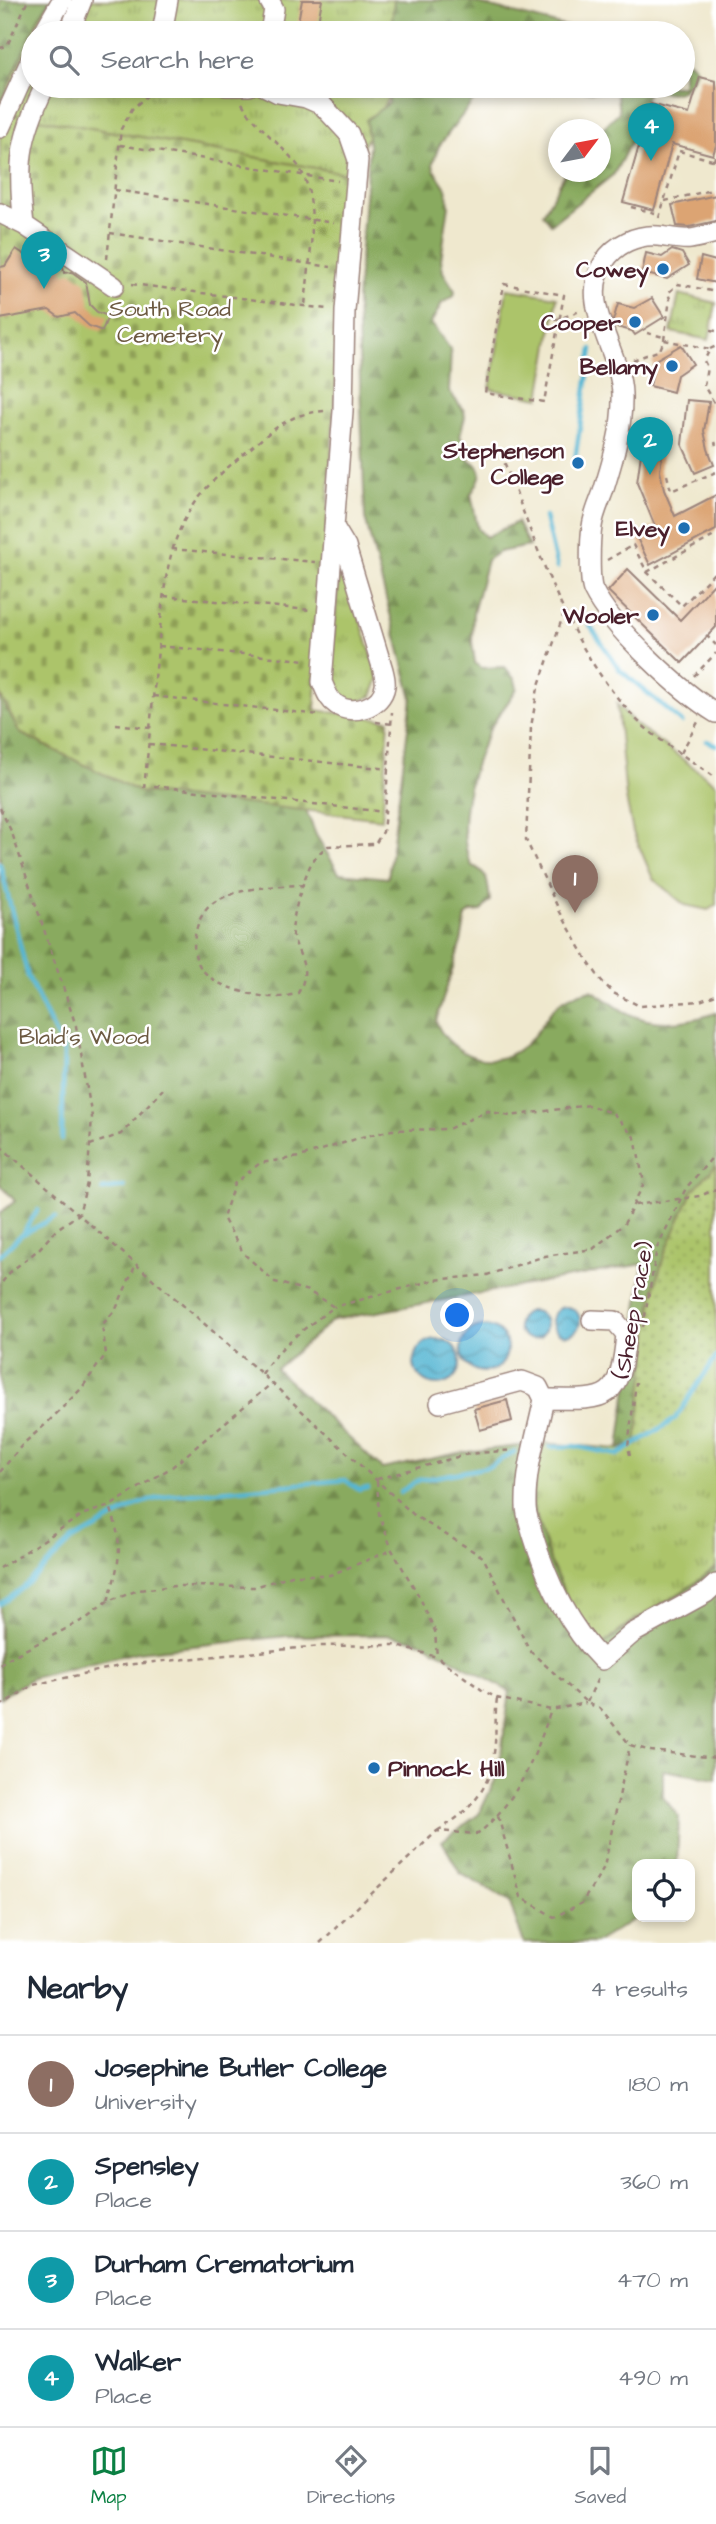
<!DOCTYPE html>
<style>
body{margin:0;font-family:"Architects Daughter",sans-serif;background:#f2f2f3;color:#1f2937}
.controls{position:absolute;right:21px;bottom:21px;display:grid;overflow:hidden;border-radius:14px;box-shadow:0 4px 10px #0003}
.controls button{width:63px;height:63px;display:grid;place-items:center;padding:0;border:0;border-bottom:2px solid #e0e1e3;background:#fff;color:#1f2937;font:35px sans-serif}
.compass{position:absolute;left:548px;top:119px;width:63px;height:63px;border-radius:50%;background:#fff;box-shadow:0 4px 10px #0003;rotate:58deg}
.you{position:absolute;left:458px;top:1316px;width:24px;height:24px;margin:-18px;border:5px solid #fff;border-radius:50%;background:#1a73e8;box-shadow:0 0 0 10px #1a73e833}
.badge{display:grid;place-items:center;width:46px;height:46px;border-radius:50%;background:#0b8043;color:#fff;font-size:23px;font-weight:700}
.pin{position:absolute;translate:-50% -58px;filter:drop-shadow(0 2px 4px #0008)}
.pin::after{content:'';position:absolute;top:37px;width:24px;height:21px;background:inherit;clip-path:polygon(0 0,100% 0,50% 100%)}
.list{margin:0;padding:0;list-style:none}
h2{display:flex;justify-content:space-between;align-items:center;height:91px;margin:0;padding:0 28px;font-size:30px}
h2 small{font-size:23px;font-weight:400;color:#747a83}
.list li{display:grid;grid-template-columns:46px 1fr auto;gap:21px;align-items:center;box-sizing:border-box;height:98px;padding:0 28px;border-top:2px solid #e0e1e3}
.list b{display:block;font-size:26px;white-space:nowrap}
.list p{margin:0;font-size:23px;white-space:nowrap;color:#747a83}
.list em{font-size:23px;font-style:normal;color:#747a83}
.icon{flex:none;width:38px;height:38px;fill:none;stroke:currentColor;stroke-width:2;stroke-linecap:round;stroke-linejoin:round}
.map{position:relative;flex:none;width:716px;height:1943px;overflow:hidden}
.search{position:absolute;background:#fff;box-shadow:0 4px 10px #0003;left:21px;right:21px;top:21px;height:77px;display:flex;align-items:center;gap:18px;box-sizing:border-box;padding:0 24px;border-radius:38px;color:#747a83;font-size:26px}
.sheet{height:483px;background:#fff}
nav{display:flex;justify-content:space-around;align-items:center;box-sizing:border-box;height:98px;border-top:2px solid #e0e1e3;background:#fff;font-size:19px;color:#747a83}
nav a{display:grid;justify-items:center;gap:4px}
nav .on{color:#0b8043}
.map>svg:first-child{display:block}
.grass{fill:url(#grass-tufts);stroke:#7b724a;stroke-width:2}
.forest{fill:url(#forest-firs);stroke:#6a6444;stroke-width:2}
.cemetery{fill:url(#cemetery-stones);stroke:#7b724a;stroke-width:2}
.garden{fill:url(#garden-dots);stroke:#7b724a;stroke-width:2}
.pitch{fill:#acc46a;stroke:#7b724a;stroke-width:2}
.water{fill:url(#water-waves);stroke:#4f6a7f;stroke-width:2}
.lines{fill:none;stroke-linecap:round;stroke-linejoin:round}
.stream{stroke:#54b6d3;stroke-width:4.5}
.building{fill:#dca473}
.minor-casing{stroke:#9c847c;stroke-width:22}
.path{stroke:#9c847c;stroke-width:2.5;stroke-dasharray:5 5;stroke-linecap:butt}
.minor{stroke:#fff;stroke-width:19}
.poi-dot{fill:#1f6fb2;stroke:#fff;stroke-width:2.5}
.labels{text-anchor:middle;stroke-width:5;stroke-linejoin:round;paint-order:stroke}
.poi-label{font-size:23px;font-weight:bold;fill:#4a1f2b;stroke:#fff;text-anchor:end}
.park-label{font-size:23px;fill:#6c5941;stroke:#fff}
.street-label{font-size:23px;fill:#4a1f2b;stroke:#fff}
</style>
<div class="map">
<svg width="716" height="1943" viewBox="0 0 716 1943">
<defs>
<pattern id="grass-tufts" width="24" height="20" patternUnits="userSpaceOnUse" patternTransform="scale(1.75)"><rect width="24" height="20" fill="#acc46a"/><path d="M3 7l-1-3M5 7V3M7 7l1-3M15 17l-1-3M17 17v-4M19 17l1-3" fill="none" stroke="#8e9f57"/></pattern>
<pattern id="forest-firs" width="22" height="20" patternUnits="userSpaceOnUse" patternTransform="scale(1.75)"><rect width="22" height="20" fill="#89aa5e"/><path d="M5 1l3.5 6h-7zM16 11l3.5 6h-7z" fill="#728a4e"/></pattern>
<pattern id="cemetery-stones" width="16" height="16" patternUnits="userSpaceOnUse" patternTransform="scale(1.75)"><rect width="16" height="16" fill="#acc46a"/><path d="M2 7V4a2 2 0 0 1 4 0v3zM10 15v-3a2 2 0 0 1 4 0v3z" fill="#8e9f57"/></pattern>
<pattern id="garden-dots" width="8" height="8" patternUnits="userSpaceOnUse" patternTransform="scale(1.75)"><rect width="8" height="8" fill="#acc46a"/><path d="M2 2h.1M6 6h.1" fill="none" stroke="#8e9f57" stroke-width="1.8" stroke-linecap="round"/></pattern>
<pattern id="water-waves" width="16" height="10" patternUnits="userSpaceOnUse" patternTransform="scale(1.75)"><rect width="16" height="10" fill="#54b6d3"/><path d="M0 5q4-4 8 0t8 0" fill="none" stroke="#4893ab"/></pattern>
</defs>
<rect width="100%" height="100%" fill="#fff"/>
<filter id="ink" filterUnits="userSpaceOnUse"><feTurbulence type="fractalNoise" baseFrequency=".0143" numOctaves="2"/><feDisplacementMap in="SourceGraphic" scale="14" xChannelSelector="R" yChannelSelector="G"/><feConvolveMatrix kernelMatrix="1 2 1 2 8 2 1 2 1" color-interpolation-filters="sRGB"/></filter>
<filter id="wash" filterUnits="userSpaceOnUse"><feTurbulence type="fractalNoise" baseFrequency=".00686" numOctaves="4" result="noise"/><feDisplacementMap in="SourceGraphic" scale="28" xChannelSelector="R" yChannelSelector="G"/><feGaussianBlur stdDeviation="1.57" result="paint"/><feColorMatrix in="noise" values="0 0 0 0 0 0 0 0 0 0 0 0 0 0 0 0 0 1.4 0 .05"/><feComposite in="paint" operator="in"/></filter>
<g filter="url(#wash)">
<rect width="100%" height="100%" fill="#efe8ce"/>
<path class="grass" d="M51 0H420L415 33H33V86H394L349 174 0 112V104L39 17Z
M679 294 716 303 709 340 671 332Z
M340 558 379 678 372 696 351 704 330 688Z
M716 1357V1567L701 1580 630 1623 600 1647 573 1611 551 1564 533 1506 535 1474 544 1443 619 1449 636 1445 696 1390Z"/>
<path class="forest" d="M0 0H51L39 17 0 104Z
M394 0H464L591 33H391Z
M683 58 693 65 696 70C684 98 674 94 649 89L635 134 614 174 551 224 543 214 566 172H600L601 130 619 112 616 90 592 92 559 86H683Z
M389 86H493L480 92 439 146 433 163 434 170 446 188 449 205 441 259 443 272 455 291 454 296 442 303 431 323 451 350 449 391 464 411 465 417 460 435 469 460C488 468 480 480 471 494L478 529 486 537 517 522 529 546 499 552 487 560 473 613 472 642 475 663 482 668 505 667 515 680 517 688C509 703 497 715 490 729 472 766 453 828 472 866 489 871 488 887 490 901L481 911 471 912 466 916 461 942 436 1021C440 1034 452 1045 463 1052 488 1066 512 1059 531 1039 540 1030 545 1018 553 1009 564 997 577 994 591 990 605 997 616 1008 629 1014 656 1027 689 1022 716 1013V1357L675 1419 636 1445 619 1449 643 1264 333 1320 276 1369 382 1469 459 1453 544 1443 535 1474 533 1506 551 1564 573 1611 600 1647C637 1617 681 1597 716 1567V1779L663 1770V1797L679 1817 677 1864H637L638 1917 595 1943H524L509 1901 460 1873 442 1841 479 1814 498 1774 510 1692 422 1642 388 1635 287 1636 137 1652 32 1678 0 1698V1213L15 1201 0 1184V695L20 733 140 792 306 810 316 835 339 873 388 878 412 698 365 518 357 300 369 146 366 120 389 103Z"/>
<path class="cemetery" d="M0 112 349 174 315 710 389 720 382 819 140 792 20 733 0 695Z"/>
<path class="garden" d="M716 1165V1357L675 1419 636 1445 654 1290 665 1253 693 1190Z"/>
<path class="pitch" d="M507 289 557 297 540 398 490 389Z
M617 704 634 723 716 784V905L708 910 685 905 653 879 633 832 626 798Z"/>
<path class="water" d="M552 1321a14 14 0 1 1 28 0a14 14 0 1 1-28 0Z
M518 1325a14 14 0 1 1 28 0a14 14 0 1 1-28 0Z
M461 1349a23 23 0 1 1 46 0a23 23 0 1 1-46 0Z
M414 1362a23 23 0 1 1 46 0a23 23 0 1 1-46 0Z"/>
<g class="lines">
<path class="stream" d="M575 459 592 349
M545 517 557 568
M582 614 620 670 682 722
M707 741 716 745
M0 864 28 977 64 1052 62 1140
M103 1190 124 1187
M23 1234 55 1217
M0 1255 22 1234 38 1210
M550 1447 574 1446 618 1455 675 1419 716 1357
M400 1492 419 1480 488 1467 514 1452
M0 1604 23 1588 72 1541 141 1503 171 1495 345 1480 359 1490 368 1488"/>
</g>
<g id="blocks">
<path class="building" d="M302 0H322L316 33H296Z
M700 77 716 81V145L713 155 672 144 654 210 623 202 651 104 689 114Z
M716 195V221L689 227 677 226 672 205Z
M16 249 30 258 47 255 63 266 64 273 72 272 86 282 90 305 97 312 108 316 102 331 89 326 75 313 59 317 49 310 0 319V267L5 266Z
M672 250 682 253 689 265 667 279 642 273 646 253 662 257Z
M701 257 716 261V283L697 279Z
M652 298 664 317 635 335 632 331 616 327 613 321 618 304 634 308Z
M681 345 693 364 677 375 673 392 650 386 654 366 652 362Z
M687 400 709 402 704 431 708 449 714 465 695 473 682 444Z
M643 439 664 441 660 471 664 490 675 516 716 495V530L650 565 636 536 655 526 637 483Z
M628 569 680 620 716 582V627L682 663 608 591Z
M507 1400 512 1421 480 1430 474 1409Z"/>
</g>
</g>
<g filter="url(#ink)">
<use href="#blocks" fill-opacity="0" stroke="#9c847c" stroke-width="2"/>
<g class="lines">
<defs>
<path id="minor" d="M269 0 274 9 270 33
M43 33 62 0
M69 33 82 0
M162 33 168 0
M226 86H249
M264 86 278 93 306 98 322 105 349 134 358 160 345 311 343 411 322 682C326 691 328 699 337 705 352 716 382 707 385 686 386 681 384 674 383 670L346 547 334 527
M0 128 33 55
M0 213 24 225 114 286
M24 225C17 166 19 139 45 86
M716 233C707 235 699 238 690 239 680 240 669 237 658 236 638 234 615 244 604 262 577 303 621 351 622 394 623 427 613 460 603 492 599 503 593 516 592 527 590 539 589 581 593 590 611 627 681 692 716 713
M592 1320 615 1321 626 1334C620 1403 607 1400 544 1399 537 1434 525 1470 526 1506 526 1515 530 1524 532 1532 546 1579 568 1626 602 1660L633 1633 706 1593 716 1584
M440 1403 522 1381 538 1387 544 1399"/>
</defs>
<use href="#minor" class="minor-casing"/>
<path class="path" d="M0 48 7 46 28 0
M242 103C257 127 278 142 296 163 323 197 308 265 305 306
M120 145 338 181
M714 161 716 152
M115 190 334 223
M665 201 716 189
M631 207 659 214
M659 218 679 151 716 161
M110 233 331 267
M107 259 121 129 132 109 158 86
M132 284 327 309
M504 284 564 295 544 402 485 393Z
M554 319H559L580 311
M711 330 716 331
M647 333 664 337
M664 340 670 299 668 293 678 284 716 292
M710 349 716 346
M633 360 660 350 664 340 710 349 704 361 707 367 704 386 716 406
M715 442 716 445
M501 454C538 546 565 644 635 718 655 739 691 760 716 778
M667 475 671 491 716 472
M172 549 315 562
M607 560 633 545 647 572 682 606 716 571
M647 572 716 535
M164 596 310 610
M564 613 538 688 531 727 526 840 560 912 589 963 601 980 613 993 640 1006 700 1001 716 995
M706 635 716 645
M159 646 305 660
M694 676 716 653
M153 696 320 715
M376 722 392 724
M116 724 150 728
M149 744 389 769
M681 753 698 722
M154 786 385 812 392 712
M144 788C149 742 153 696 158 650 163 602 164 549 192 507 205 485 233 463 252 447 277 426 293 412 327 411
M0 808 12 833 76 1026 92 1117 87 1183 79 1214 57 1229 38 1250 10 1272 0 1285
M304 885C277 886 242 887 218 900 209 904 201 915 198 924 185 962 206 982 240 991 260 997 279 1000 298 993 312 969 299 958 293 936 289 923 305 874 312 862 316 856 322 850 328 846L375 844 383 832 385 812
M90 1145 121 1134 163 1089
M0 1146 262 1374 415 1516 483 1557 530 1651 587 1703 601 1709 630 1745 651 1751 716 1758
M635 1205 700 1196 716 1189
M643 1327 657 1248 686 1188 716 1153
M262 1374C280 1344 307 1327 334 1307L308 1291 275 1282 244 1254 223 1218 234 1184 260 1163 300 1157 362 1137 392 1130 448 1129 488 1111 510 1116 589 1105 614 1114 635 1138 644 1183 624 1224 593 1249 545 1256 487 1275 434 1280 334 1307
M630 1455 628 1447 636 1382
M0 1472 23 1444 46 1424 81 1389 106 1354 102 1325 116 1309 136 1264
M377 1479 468 1454 513 1450
M377 1481 379 1514 392 1550 420 1598 435 1631 437 1657
M0 1568 84 1514 110 1506 172 1467 271 1384
M108 1602C120 1560 124 1548 110 1506
M0 1665 5 1660 87 1618 108 1602 138 1590 175 1586 255 1587 292 1575H330L392 1550
M587 1702 599 1676
M0 1706 33 1685 124 1665 320 1646 394 1645 437 1657 482 1690 497 1698 551 1710 586 1703
M498 1816 521 1897 554 1917 582 1903 604 1867 630 1745
M437 1831C474 1809 492 1787 495 1743 496 1728 495 1713 497 1698
M320 1943 437 1831 478 1834C519 1798 534 1760 551 1710"/>
<use href="#minor" class="minor"/>
</g>
</g>
<g class="poi-dot">
<circle cx="663" cy="269" r="7"/>
<circle cx="635" cy="322" r="7"/>
<circle cx="672" cy="366" r="7"/>
<circle cx="578" cy="463" r="7"/>
<circle cx="684" cy="528" r="7"/>
<circle cx="653" cy="615" r="7"/>
<circle cx="374" cy="1768" r="7"/>
</g>
<g class="labels">
<g class="poi-label">
<text x="649" y="277">Cowey</text>
<text x="621" y="330">Cooper</text>
<text x="658" y="374">Bellamy</text>
<text x="564" y="458">Stephenson<tspan x="564" dy="26">College</tspan></text>
<text x="670" y="536">Elvey</text>
<text x="639" y="623">Wooler</text>
<text x="388" y="1776" text-anchor="start">Pinnock Hill</text>
</g>
<g class="park-label">
<text x="170" y="316">South Road<tspan x="170" dy="26">Cemetery</tspan></text>
<text x="84" y="1044">Blaid's Wood</text>
</g>
<g class="street-label">
<text transform="translate(633 1310) rotate(-80)" y="8">(Sheep race)</text>
</g>
</g>
</svg>
<div class="controls">
<button><svg class="icon" aria-label="locate" viewBox="0 0 24 24"><circle cx="12" cy="12" r="6"/><path d="M12 2v4M12 18v4M2 12h4M18 12h4"/></svg></button>
</div>
<svg class="compass" viewBox="-18 -18 36 36"><path d="M0-13l5 13h-10z" fill="#e53935"/><path d="M0 13l5-13h-10z" fill="#747a83"/></svg>
<div class="you"></div>
<div class="pin badge" style="left:575px;top:913px;background:#8d6e63">1</div>
<div class="pin badge" style="left:650px;top:475px;background:#0f9aa8">2</div>
<div class="pin badge" style="left:44px;top:289px;background:#0f9aa8">3</div>
<div class="pin badge" style="left:651px;top:161px;background:#0f9aa8">4</div>
<div class="search"><svg class="icon" aria-label="search" viewBox="0 0 24 24"><circle cx="10" cy="10" r="6"/><path d="M15 15l6 6"/></svg>Search here</div>
</div>
<section class="sheet">
<h2>Nearby<small>4 results</small></h2>
<ul class="list">
<li><span class="badge" style="background:#8d6e63">1</span><div><b>Josephine Butler College</b><p>University</p></div><em>180 m</em></li>
<li><span class="badge" style="background:#0f9aa8">2</span><div><b>Spensley</b><p>Place</p></div><em>360 m</em></li>
<li><span class="badge" style="background:#0f9aa8">3</span><div><b>Durham Crematorium</b><p>Place</p></div><em>470 m</em></li>
<li><span class="badge" style="background:#0f9aa8">4</span><div><b>Walker</b><p>Place</p></div><em>490 m</em></li>
</ul>
</section>
<nav>
<a class="on"><svg class="icon" aria-label="map" viewBox="0 0 24 24"><path d="M3 6l6-2 6 2 6-2v14l-6 2-6-2-6 2zM9 4v14M15 6v14"/></svg>Map</a>
<a><svg class="icon" aria-label="directions" viewBox="0 0 24 24"><path d="M12 3l9 9-9 9-9-9zM9 14v-3h6M13 9l2 2-2 2"/></svg>Directions</a>
<a><svg class="icon" aria-label="saved" viewBox="0 0 24 24"><path d="M7 4h10v16l-5-4-5 4z"/></svg>Saved</a>
</nav>
